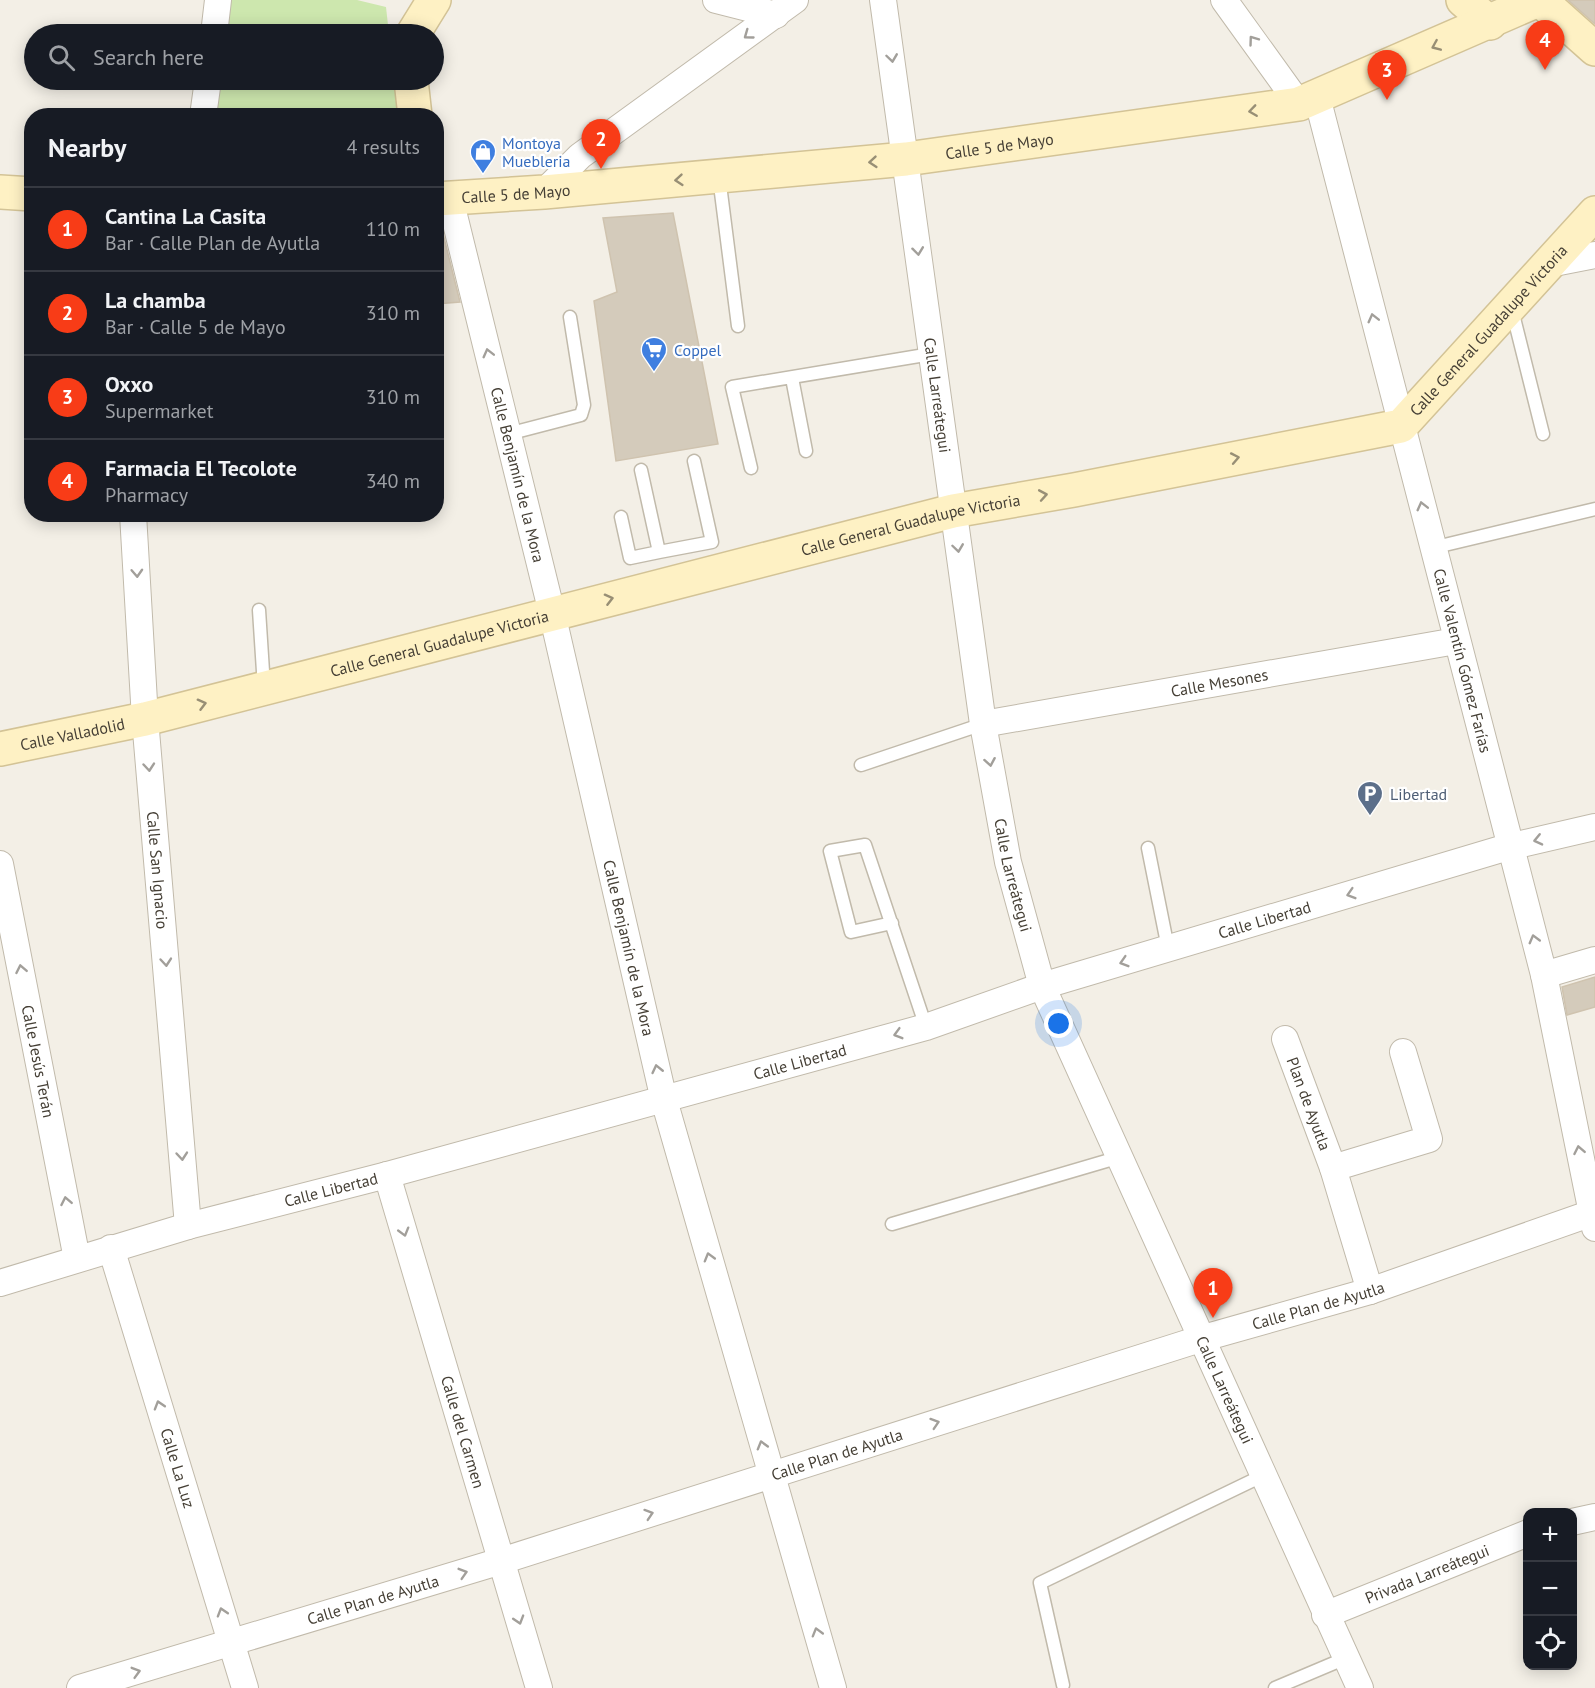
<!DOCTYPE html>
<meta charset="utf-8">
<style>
body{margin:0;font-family:"PT Sans",sans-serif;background:#242831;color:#f1f3f6}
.controls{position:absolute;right:18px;bottom:18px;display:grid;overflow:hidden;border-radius:12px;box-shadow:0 3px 15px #0003}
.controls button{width:54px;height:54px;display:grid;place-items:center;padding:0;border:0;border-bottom:2px solid #363941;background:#171b24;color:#f1f3f6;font:30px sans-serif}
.you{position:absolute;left:1059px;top:1024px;width:21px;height:21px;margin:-15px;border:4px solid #fff;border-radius:50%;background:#1a73e8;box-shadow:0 0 0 9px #1a73e833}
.badge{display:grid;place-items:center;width:39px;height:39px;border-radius:50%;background:#f83c17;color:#fff;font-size:20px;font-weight:700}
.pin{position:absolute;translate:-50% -50px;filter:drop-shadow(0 2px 3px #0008)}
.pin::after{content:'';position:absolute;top:32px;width:21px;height:18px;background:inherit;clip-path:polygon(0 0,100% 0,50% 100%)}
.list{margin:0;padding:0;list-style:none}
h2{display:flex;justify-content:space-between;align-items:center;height:78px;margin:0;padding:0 24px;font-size:26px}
h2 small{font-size:20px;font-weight:400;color:#9ea1a6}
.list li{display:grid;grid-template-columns:39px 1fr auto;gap:18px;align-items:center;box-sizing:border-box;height:84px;padding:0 24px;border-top:2px solid #363941}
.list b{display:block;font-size:22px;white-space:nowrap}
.list p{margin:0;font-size:20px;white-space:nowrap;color:#9ea1a6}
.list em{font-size:20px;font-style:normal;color:#9ea1a6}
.icon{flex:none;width:33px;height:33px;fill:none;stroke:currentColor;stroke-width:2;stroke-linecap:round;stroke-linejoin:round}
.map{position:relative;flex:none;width:1595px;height:1688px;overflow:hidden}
.search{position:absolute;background:#171b24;box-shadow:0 3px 15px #0003;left:24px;top:24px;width:420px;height:66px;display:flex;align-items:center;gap:15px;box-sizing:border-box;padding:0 21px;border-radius:33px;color:#9ea1a6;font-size:22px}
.panel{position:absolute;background:#171b24;box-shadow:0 3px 15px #0003;left:24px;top:108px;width:420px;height:414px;border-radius:24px}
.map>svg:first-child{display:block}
.green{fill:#cde7ae}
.building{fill:#d4cbbb;stroke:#cfc3af;stroke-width:1.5}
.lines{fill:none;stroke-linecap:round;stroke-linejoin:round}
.lane-casing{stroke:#c1baab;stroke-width:15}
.street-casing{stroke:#c1baab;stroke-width:28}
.secondary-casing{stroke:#d3c396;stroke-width:36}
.lane{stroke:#fff;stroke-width:12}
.street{stroke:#fff;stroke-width:26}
.secondary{stroke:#fef1c4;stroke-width:33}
.oneway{stroke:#a29f9a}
.oneway2{stroke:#988f75}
.labels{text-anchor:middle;stroke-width:4.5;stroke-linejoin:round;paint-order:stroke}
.shop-label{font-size:16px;fill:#366cbe;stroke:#fff;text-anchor:start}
.street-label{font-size:16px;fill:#453f35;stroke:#fff}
.service-label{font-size:16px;fill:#4e5e75;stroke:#fff;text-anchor:start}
</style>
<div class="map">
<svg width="1595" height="1688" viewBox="0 0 1595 1688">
<rect width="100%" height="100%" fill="#f3efe6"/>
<path class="green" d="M223 0H357L386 7 389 34H219Z
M214 80H395L399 115 210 116Z"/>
<path class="building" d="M1568 0H1595V24Z
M673 213 718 444 616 461 594 301 617 292 603 218Z
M436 218H439L460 302 436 304Z
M1595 977V1007L1567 1015 1562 987Z"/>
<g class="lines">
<defs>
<path id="lane" d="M719 177 738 326
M1512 310 1543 434
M792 378 806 451
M508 434 581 415 584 405 570 317
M751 468 732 387 931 354
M641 470 659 552 712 542 694 461
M621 517 630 558 659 552
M1432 548 1595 509
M259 610 264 687
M861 765 983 724
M1148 848 1168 948
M892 923 851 932 830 851 865 845 926 1027
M892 1224 1120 1157
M1063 1685 1040 1583 1264 1475
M1275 1688 1346 1658"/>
<g id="street">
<path d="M716 0 776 15"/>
<path id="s1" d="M883 0 983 724 1008 862 1042 986 1360 1688"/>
<path d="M1224 0 1299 104"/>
<path d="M214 34 218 0"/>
<path id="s2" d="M1317 97 1544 975 1595 1228"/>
<path d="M203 116 208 80"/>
<path d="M544 192 580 156 795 0"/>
<path id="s3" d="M450 199 552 613 664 1100 833 1688"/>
<path d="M1549 264 1595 255"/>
<path id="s4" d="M133 514 145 719 188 1226"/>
<path id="s5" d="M983 724 1456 641"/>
<path id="s6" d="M0 864 77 1259"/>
<path d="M1544 975 1595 960"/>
<path id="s7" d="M1285 1039 1333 1168 1370 1291"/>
<path d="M1333 1168 1429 1139 1403 1052"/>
<path id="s8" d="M387 1175 539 1688"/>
<path id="s9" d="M111 1248 245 1688"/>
<path id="s10" d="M0 1283 188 1226 387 1175 926 1027 1042 986 1508 847 1595 827"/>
<path d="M1572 1522 1595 1517"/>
<path id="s11" d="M1325 1615 1528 1533"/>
<path id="s12" d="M80 1688 501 1561 1200 1339 1370 1291 1592 1213"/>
</g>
<g id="secondary">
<path d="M1463 0 1490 23"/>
<path d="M1540 0 1595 49"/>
<path d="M413 34 434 0"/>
<path d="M411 80 415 116"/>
<path d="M0 192 32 194"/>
<path id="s13" d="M436 199 544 192 906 159 1299 104 1538 0"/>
<path id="s14" d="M0 749 145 719 953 511 1074 490 1401 426 1595 213"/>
</g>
</defs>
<use href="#lane" class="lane-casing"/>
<use href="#street" class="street-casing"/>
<use href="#secondary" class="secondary-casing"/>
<use href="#lane" class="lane"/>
<use href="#street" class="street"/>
<use href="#secondary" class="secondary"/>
</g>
<defs><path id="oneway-chevron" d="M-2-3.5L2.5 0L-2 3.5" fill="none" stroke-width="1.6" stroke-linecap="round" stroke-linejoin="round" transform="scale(1.5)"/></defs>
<g class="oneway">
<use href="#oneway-chevron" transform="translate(748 35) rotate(144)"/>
<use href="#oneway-chevron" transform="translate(1253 40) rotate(-126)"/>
<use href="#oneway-chevron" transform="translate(892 58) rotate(82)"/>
<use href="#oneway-chevron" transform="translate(918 251) rotate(83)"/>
<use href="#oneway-chevron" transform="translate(1373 318) rotate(-104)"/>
<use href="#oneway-chevron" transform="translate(488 353) rotate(-104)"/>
<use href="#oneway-chevron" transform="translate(1422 506) rotate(-104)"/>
<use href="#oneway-chevron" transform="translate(958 548) rotate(82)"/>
<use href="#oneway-chevron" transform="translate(137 573) rotate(87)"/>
<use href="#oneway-chevron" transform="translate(990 762) rotate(80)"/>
<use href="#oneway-chevron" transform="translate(149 767) rotate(85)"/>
<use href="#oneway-chevron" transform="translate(1538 840) rotate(167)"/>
<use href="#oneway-chevron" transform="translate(1351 894) rotate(163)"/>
<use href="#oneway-chevron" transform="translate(1534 939) rotate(-105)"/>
<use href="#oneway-chevron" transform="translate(166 962) rotate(85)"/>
<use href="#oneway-chevron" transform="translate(1124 962) rotate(163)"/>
<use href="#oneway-chevron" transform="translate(21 969) rotate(-101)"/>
<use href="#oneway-chevron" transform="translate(898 1034) rotate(164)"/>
<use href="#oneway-chevron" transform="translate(657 1069) rotate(-103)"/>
<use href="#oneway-chevron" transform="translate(1579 1150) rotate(-101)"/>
<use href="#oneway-chevron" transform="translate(182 1156) rotate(85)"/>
<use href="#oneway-chevron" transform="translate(66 1201) rotate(-101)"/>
<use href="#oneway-chevron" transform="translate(404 1232) rotate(74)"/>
<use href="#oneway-chevron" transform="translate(709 1257) rotate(-106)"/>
<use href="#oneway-chevron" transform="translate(159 1405) rotate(-107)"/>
<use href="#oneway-chevron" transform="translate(935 1423) rotate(-18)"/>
<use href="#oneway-chevron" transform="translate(762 1445) rotate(-106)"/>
<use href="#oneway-chevron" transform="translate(649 1514) rotate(-18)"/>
<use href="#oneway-chevron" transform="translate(463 1573) rotate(-17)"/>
<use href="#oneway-chevron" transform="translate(222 1612) rotate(-107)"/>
<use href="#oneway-chevron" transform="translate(519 1620) rotate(73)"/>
<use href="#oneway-chevron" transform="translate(817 1632) rotate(-106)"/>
<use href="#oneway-chevron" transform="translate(136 1672) rotate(-16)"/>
</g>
<g class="oneway2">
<use href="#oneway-chevron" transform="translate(1436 46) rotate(157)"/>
<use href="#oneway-chevron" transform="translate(1253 111) rotate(172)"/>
<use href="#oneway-chevron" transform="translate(873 162) rotate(175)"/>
<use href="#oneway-chevron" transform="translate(679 180) rotate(175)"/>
<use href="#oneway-chevron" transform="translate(1235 458) rotate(-11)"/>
<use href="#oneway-chevron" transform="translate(1043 495) rotate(-10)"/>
<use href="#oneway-chevron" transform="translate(609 599) rotate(-14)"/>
<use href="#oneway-chevron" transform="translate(202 704) rotate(-15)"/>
</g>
<defs>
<symbol id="shop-pin" viewBox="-11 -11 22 30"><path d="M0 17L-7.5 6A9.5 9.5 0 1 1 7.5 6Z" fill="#3f7fe0" stroke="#fff"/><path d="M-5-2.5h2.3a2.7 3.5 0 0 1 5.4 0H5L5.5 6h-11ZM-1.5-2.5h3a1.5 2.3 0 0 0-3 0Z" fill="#fff"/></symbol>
<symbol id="supermarket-pin" viewBox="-11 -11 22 30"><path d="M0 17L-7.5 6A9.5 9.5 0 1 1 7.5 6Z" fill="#3f7fe0" stroke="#fff"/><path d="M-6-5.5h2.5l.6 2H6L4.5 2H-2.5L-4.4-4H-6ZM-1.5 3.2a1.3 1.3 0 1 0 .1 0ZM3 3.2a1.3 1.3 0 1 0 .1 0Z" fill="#fff"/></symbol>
<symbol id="parking-pin" viewBox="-11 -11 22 30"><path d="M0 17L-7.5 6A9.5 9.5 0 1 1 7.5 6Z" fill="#5c6f8a" stroke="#fff"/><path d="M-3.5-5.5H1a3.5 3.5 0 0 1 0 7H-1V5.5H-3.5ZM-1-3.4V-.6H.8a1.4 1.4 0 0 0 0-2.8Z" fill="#fff"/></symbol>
</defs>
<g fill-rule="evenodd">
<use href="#shop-pin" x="468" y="137" width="30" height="40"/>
<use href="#supermarket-pin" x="639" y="335" width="30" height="40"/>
<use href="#parking-pin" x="1355" y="779" width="30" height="40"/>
</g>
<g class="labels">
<g class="shop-label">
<text x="502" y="149">Montoya<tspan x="502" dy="18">Muebleria</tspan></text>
<text x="674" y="356">Coppel</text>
</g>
<g class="street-label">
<text dy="6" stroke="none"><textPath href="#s13" startOffset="566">Calle 5 de Mayo</textPath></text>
<text dy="6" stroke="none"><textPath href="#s13" startOffset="80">Calle 5 de Mayo</textPath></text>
<text dy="6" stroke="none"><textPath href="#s14" startOffset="1568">Calle General Guadalupe Victoria</textPath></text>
<text dy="6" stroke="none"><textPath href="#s1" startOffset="399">Calle Larreátegui</textPath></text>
<text dy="6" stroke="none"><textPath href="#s3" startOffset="284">Calle Benjamín de la Mora</textPath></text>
<text dy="6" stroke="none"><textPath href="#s14" startOffset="938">Calle General Guadalupe Victoria</textPath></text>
<text dy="6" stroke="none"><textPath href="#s14" startOffset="452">Calle General Guadalupe Victoria</textPath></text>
<text dy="6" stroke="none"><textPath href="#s2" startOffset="582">Calle Valentín Gómez Farías</textPath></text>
<text dy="6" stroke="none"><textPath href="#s5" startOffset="240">Calle Mesones</textPath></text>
<text dy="6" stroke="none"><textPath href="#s14" startOffset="74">Calle Valladolid</textPath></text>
<text dy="6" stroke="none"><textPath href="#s4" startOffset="357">Calle San Ignacio</textPath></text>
<text dy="6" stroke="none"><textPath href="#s1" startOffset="885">Calle Larreátegui</textPath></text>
<text dy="6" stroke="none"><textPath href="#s10" startOffset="1316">Calle Libertad</textPath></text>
<text dy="6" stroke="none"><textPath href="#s3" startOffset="770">Calle Benjamín de la Mora</textPath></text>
<text dy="6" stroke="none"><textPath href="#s6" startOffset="201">Calle Jesús Terán</textPath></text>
<text dy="6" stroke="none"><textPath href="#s10" startOffset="830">Calle Libertad</textPath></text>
<text dy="6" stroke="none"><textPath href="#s7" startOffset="69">Plan de Ayutla</textPath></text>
<text dy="6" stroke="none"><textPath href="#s10" startOffset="344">Calle Libertad</textPath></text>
<text dy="6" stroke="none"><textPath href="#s12" startOffset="1296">Calle Plan de Ayutla</textPath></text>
<text dy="6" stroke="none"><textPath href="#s1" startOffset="1443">Calle Larreátegui</textPath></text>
<text dy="6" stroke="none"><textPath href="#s8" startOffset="268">Calle del Carmen</textPath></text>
<text dy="6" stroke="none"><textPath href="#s12" startOffset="792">Calle Plan de Ayutla</textPath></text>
<text dy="6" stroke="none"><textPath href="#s9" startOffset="230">Calle La Luz</textPath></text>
<text dy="6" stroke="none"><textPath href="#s11" startOffset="110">Privada Larreátegui</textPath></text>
<text dy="6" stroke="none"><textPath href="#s12" startOffset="306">Calle Plan de Ayutla</textPath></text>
</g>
<g class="service-label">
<text x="1390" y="800">Libertad</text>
</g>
</g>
</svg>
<div class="controls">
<button>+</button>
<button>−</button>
<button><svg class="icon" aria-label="locate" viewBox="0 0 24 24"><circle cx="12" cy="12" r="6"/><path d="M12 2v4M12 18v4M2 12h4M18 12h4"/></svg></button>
</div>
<div class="you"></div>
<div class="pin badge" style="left:1213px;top:1318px">1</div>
<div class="pin badge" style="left:601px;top:169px">2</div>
<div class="pin badge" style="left:1387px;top:100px">3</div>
<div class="pin badge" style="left:1545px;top:70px">4</div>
<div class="search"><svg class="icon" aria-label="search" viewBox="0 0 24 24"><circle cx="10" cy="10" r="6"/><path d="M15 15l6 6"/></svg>Search here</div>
<section class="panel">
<h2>Nearby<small>4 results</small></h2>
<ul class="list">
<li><span class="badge">1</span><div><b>Cantina La Casita</b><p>Bar · Calle Plan de Ayutla</p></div><em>110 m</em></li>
<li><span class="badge">2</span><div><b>La chamba</b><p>Bar · Calle 5 de Mayo</p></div><em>310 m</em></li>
<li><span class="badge">3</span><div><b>Oxxo</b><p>Supermarket</p></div><em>310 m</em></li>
<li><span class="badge">4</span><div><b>Farmacia El Tecolote</b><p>Pharmacy</p></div><em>340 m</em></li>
</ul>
</section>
</div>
